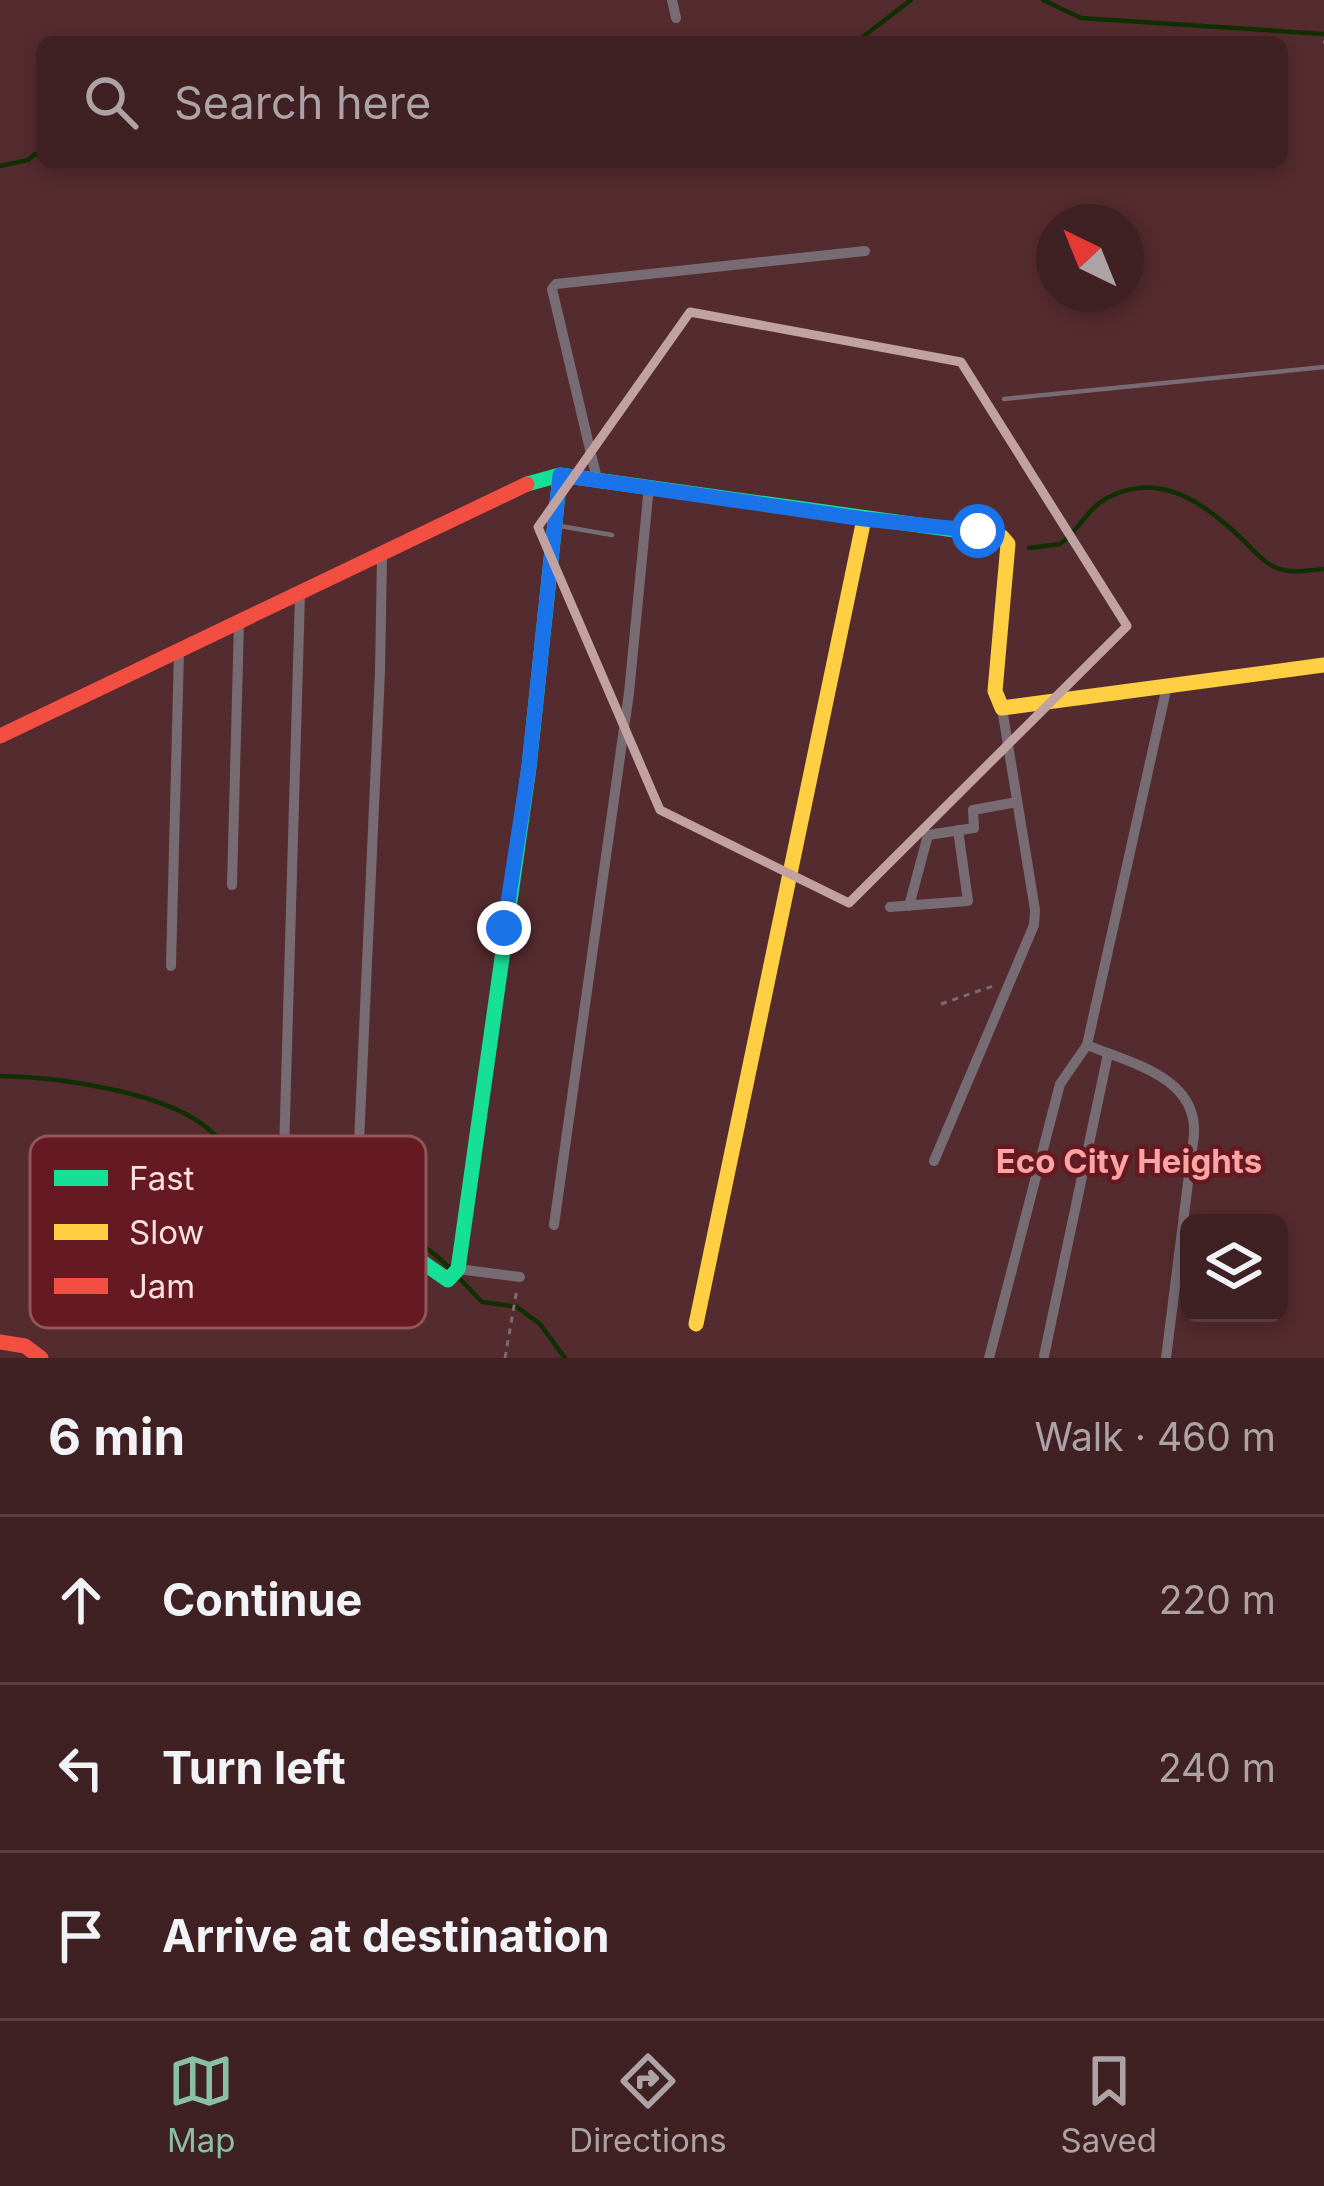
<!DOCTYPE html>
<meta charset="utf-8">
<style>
body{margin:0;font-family:Inter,sans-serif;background:#4a2d30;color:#f1f3f6}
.controls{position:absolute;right:36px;bottom:36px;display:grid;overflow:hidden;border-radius:18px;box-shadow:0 6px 18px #0003}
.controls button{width:108px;height:108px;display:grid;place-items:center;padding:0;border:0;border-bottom:3px solid #583e41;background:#3f2023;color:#f1f3f6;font:60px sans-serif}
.compass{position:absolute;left:1036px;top:204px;width:108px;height:108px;border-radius:50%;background:#3f2023;box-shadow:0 6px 18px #0003;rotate:317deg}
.stop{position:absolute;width:36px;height:36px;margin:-27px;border:9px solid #1a73e8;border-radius:50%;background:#fff}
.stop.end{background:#1a73e8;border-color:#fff;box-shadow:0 3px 12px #0008}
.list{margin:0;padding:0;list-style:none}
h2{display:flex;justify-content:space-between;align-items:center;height:156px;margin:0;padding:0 48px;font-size:51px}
h2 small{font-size:39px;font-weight:400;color:#ada3a6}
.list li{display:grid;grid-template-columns:78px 1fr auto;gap:36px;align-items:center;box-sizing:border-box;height:168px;padding:0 48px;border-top:3px solid #583e41}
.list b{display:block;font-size:45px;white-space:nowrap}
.list em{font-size:39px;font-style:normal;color:#ada3a6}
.icon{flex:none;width:66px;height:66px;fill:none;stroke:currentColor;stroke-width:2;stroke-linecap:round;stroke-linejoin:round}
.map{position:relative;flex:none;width:1324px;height:1358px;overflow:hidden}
.search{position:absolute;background:#3f2023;box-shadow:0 6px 18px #0003;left:36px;right:36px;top:36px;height:132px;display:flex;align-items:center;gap:30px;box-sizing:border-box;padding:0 42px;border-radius:18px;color:#ada3a6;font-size:45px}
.sheet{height:660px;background:#3f2023}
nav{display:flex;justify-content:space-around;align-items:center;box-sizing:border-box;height:168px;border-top:3px solid #583e41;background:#3f2023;font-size:33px;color:#ada3a6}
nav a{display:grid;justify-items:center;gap:6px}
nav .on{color:#8abfa5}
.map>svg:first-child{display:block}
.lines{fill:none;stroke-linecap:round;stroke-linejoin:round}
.stream{stroke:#103004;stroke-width:4.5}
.path{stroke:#7c6c71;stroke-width:3;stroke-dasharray:6 6;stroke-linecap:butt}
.lane{stroke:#776c73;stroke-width:4.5}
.street{stroke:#776c73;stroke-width:10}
.fast{stroke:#16e098;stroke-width:15}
.slow{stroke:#ffcf43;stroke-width:15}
.jam{stroke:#f24e42;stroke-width:15}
.route{stroke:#1a73e8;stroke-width:15}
.marked{fill:none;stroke:#c2a1a1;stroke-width:9;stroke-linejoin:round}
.labels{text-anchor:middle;stroke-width:9;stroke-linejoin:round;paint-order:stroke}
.neighbourhood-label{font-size:33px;font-weight:bold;fill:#ffa4a4;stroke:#651a21}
.key{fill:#651a21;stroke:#93555a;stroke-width:3}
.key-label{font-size:33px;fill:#fde0df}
</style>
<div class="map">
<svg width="1324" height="1358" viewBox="0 0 1324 1358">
<rect width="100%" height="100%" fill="#542b2f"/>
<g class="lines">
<path class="stream" d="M1043 0 1081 18 1324 34
M856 42 911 0
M0 166 28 160 35 154 42 156
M1029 548 1060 544C1078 531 1088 508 1107 498 1160 470 1204 503 1241 538 1252 548 1263 563 1277 568 1292 574 1309 570 1324 569
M0 1076C58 1077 174 1092 215 1135 234 1155 225 1181 250 1198 263 1203 274 1198 287 1199 357 1204 398 1220 450 1268
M461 1280 482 1302 512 1306
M517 1307 540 1324 565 1358"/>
<path class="path" d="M1323 42H1324
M941 1004 996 985
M505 1358 517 1289"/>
<path class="lane" d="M1004 399 1324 367
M560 526 612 535"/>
<path class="street" d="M672 0 676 18
M597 479 552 289 556 284 865 251
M232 885 239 622
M909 906 928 835 974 828 973 810 1017 802
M890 907 968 901 958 830
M171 966 179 650
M1087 1045C1130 1063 1198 1077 1194 1135L1166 1358
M934 1161 1034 925 1035 910 1002 708
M283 1188 300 594
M357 1188 380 671 382 556
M554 1225 629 693 649 486
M458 1269 520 1277
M1044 1356 1108 1054
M989 1358 1060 1084 1087 1045 1167 686"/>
<path class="fast" d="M527 484 560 475 983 534
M366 1223 448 1280 458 1269 529 767 560 475"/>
<path class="slow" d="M983 534 1002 537 1008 544 995 691 1002 708 1324 665
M696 1324 864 519"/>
<path class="jam" d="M0 736 527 484
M0 1342 25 1346 41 1358"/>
</g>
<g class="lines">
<path class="route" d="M504 928 529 766 560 475 864 519 978 531"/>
</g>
<path class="marked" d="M690 312 961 362 1127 626 849 903 660 810 538 527Z"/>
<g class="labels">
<g class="neighbourhood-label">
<text x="1129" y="1173">Eco City Heights</text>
</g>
</g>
<rect x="30" y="1136" width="396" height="192" rx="18" class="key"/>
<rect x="54" y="1170" width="54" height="16" fill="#16e098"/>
<rect x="54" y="1224" width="54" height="16" fill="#ffcf43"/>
<rect x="54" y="1278" width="54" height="16" fill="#f24e42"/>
<g class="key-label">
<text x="129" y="1190">Fast</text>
<text x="129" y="1244">Slow</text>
<text x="129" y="1298">Jam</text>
</g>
</svg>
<div class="controls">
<button><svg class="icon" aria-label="layers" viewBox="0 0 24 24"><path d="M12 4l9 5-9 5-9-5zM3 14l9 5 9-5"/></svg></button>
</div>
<svg class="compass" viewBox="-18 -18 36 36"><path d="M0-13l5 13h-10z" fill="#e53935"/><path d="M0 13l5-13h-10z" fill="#ada3a6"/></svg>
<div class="stop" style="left:978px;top:531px"></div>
<div class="stop end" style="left:504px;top:928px"></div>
<div class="search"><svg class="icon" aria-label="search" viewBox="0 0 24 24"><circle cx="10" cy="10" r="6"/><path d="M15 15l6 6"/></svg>Search here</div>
</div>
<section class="sheet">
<h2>6 min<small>Walk · 460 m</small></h2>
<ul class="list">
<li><svg class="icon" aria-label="ahead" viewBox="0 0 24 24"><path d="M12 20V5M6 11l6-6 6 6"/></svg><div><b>Continue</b></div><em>220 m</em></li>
<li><svg class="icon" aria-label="left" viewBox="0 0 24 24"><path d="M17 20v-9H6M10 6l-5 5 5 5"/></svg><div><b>Turn left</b></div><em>240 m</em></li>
<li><svg class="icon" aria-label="arrive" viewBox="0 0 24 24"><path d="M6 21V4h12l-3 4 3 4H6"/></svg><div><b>Arrive at destination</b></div></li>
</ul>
</section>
<nav>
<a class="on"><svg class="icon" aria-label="map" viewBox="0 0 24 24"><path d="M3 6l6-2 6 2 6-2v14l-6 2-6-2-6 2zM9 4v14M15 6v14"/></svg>Map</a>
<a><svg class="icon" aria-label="directions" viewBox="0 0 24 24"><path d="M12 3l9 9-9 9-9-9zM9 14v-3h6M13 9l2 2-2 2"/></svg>Directions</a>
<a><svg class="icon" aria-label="saved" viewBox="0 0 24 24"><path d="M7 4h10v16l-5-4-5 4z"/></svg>Saved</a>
</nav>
